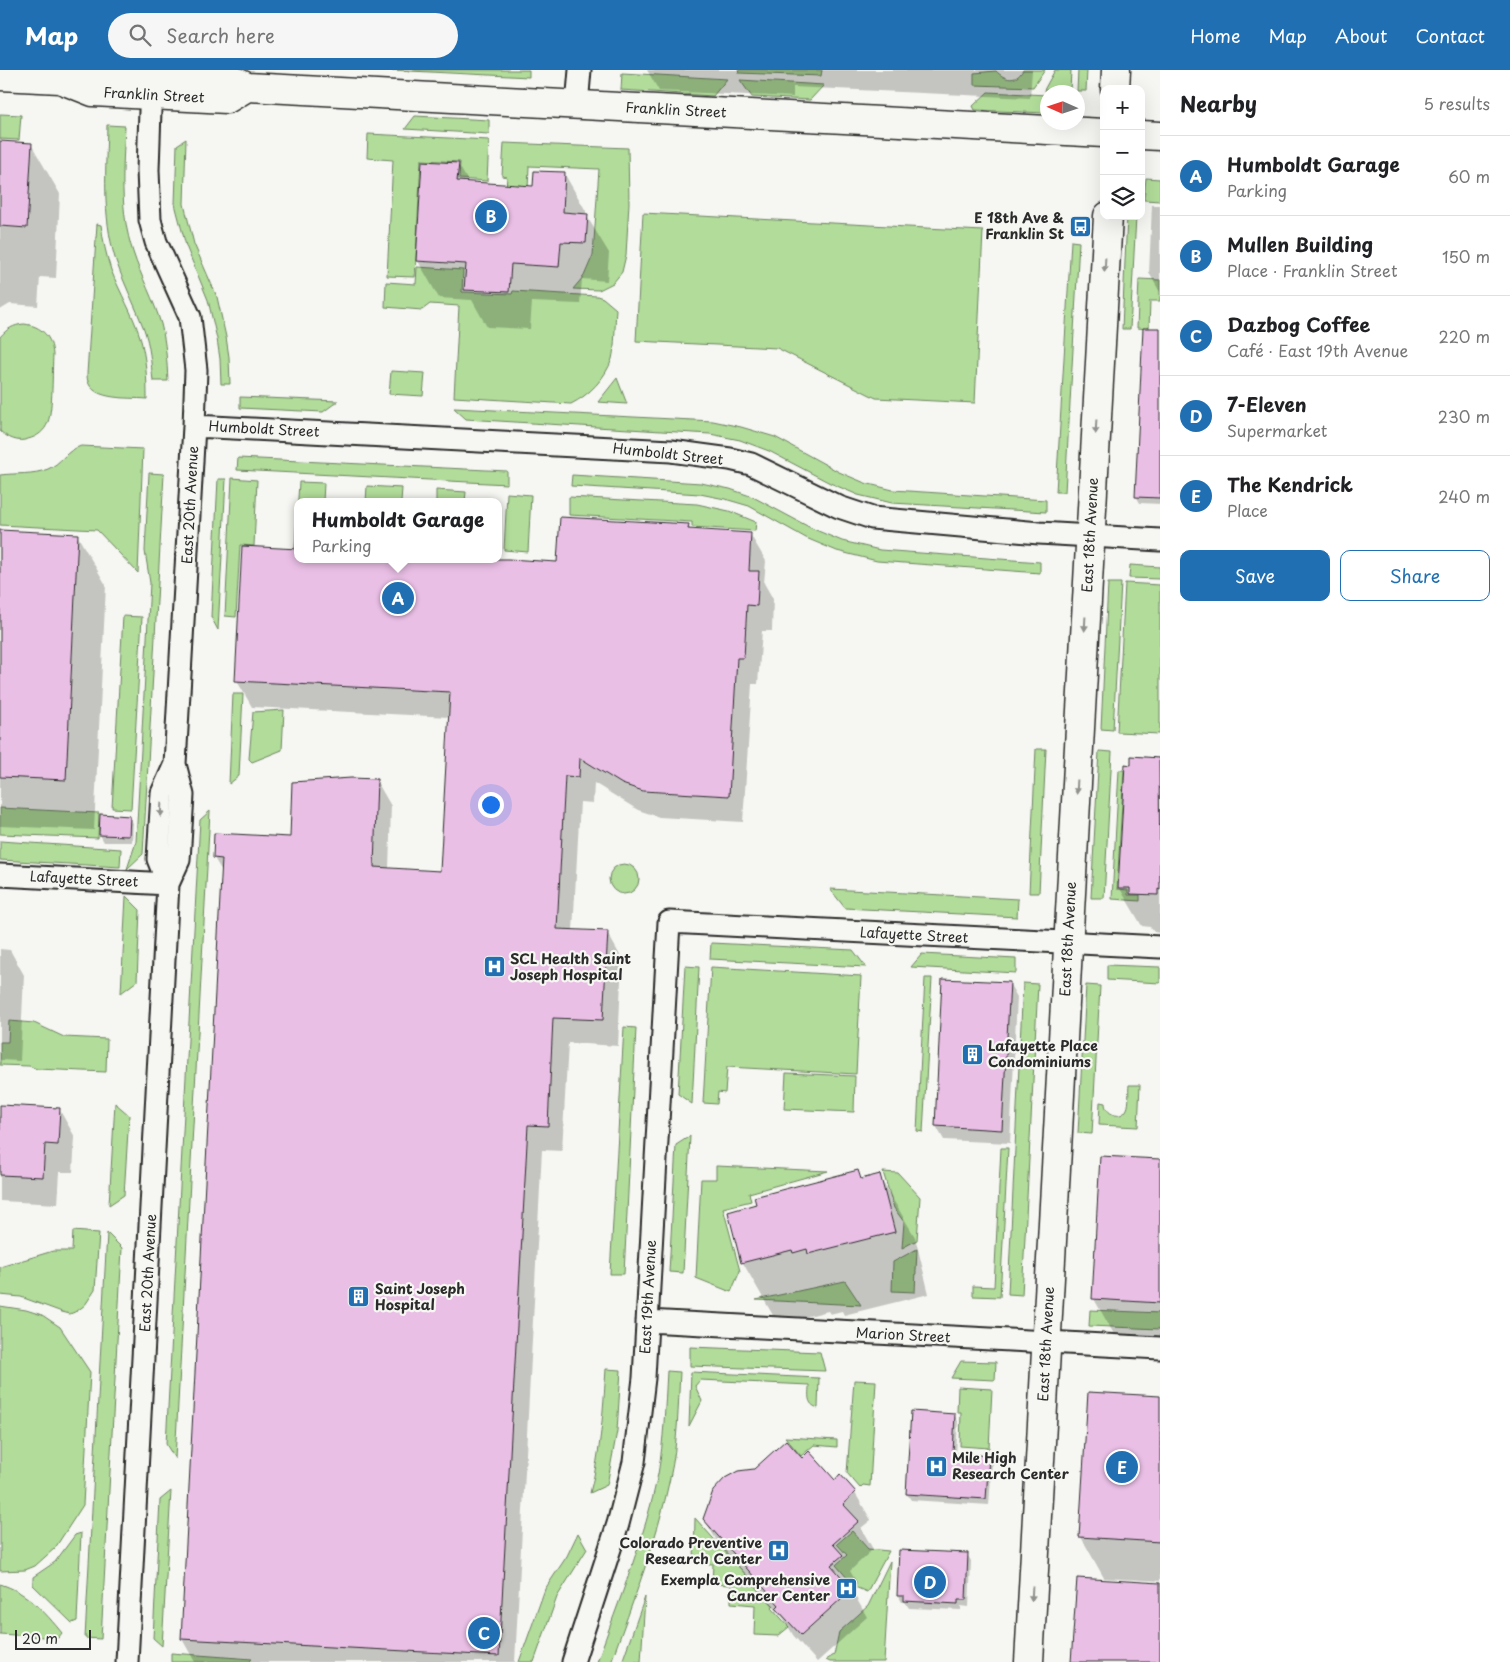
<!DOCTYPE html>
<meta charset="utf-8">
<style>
body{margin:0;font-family:"Playpen Sans",sans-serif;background:#f6f6f6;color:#202124}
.controls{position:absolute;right:15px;top:15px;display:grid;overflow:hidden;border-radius:10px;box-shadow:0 5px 20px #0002}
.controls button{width:45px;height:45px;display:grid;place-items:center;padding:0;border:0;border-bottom:1px solid #e0e0e0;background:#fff;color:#202124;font:25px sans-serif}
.compass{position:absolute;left:1040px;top:15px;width:45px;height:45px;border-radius:50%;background:#fff;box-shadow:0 5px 20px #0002;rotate:273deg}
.scale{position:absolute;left:15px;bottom:12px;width:76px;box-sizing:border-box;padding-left:5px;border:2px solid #2b2b2b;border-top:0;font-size:14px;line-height:18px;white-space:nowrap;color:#2b2b2b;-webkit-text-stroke:4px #f6f6f2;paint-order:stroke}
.you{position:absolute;left:490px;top:734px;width:18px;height:18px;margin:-12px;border:4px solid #fff;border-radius:50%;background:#1a73e8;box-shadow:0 0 0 8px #1a73e833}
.badge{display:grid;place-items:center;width:32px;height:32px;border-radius:50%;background:#1f6fb2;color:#fff;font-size:16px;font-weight:700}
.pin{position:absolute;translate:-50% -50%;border:2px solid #fff;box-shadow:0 1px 5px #0006}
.popup{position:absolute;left:294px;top:428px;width:208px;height:65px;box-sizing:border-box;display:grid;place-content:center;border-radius:10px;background:#fff;filter:drop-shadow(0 1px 4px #0005);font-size:16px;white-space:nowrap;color:#757577}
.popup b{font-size:19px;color:#202124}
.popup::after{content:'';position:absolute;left:50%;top:100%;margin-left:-10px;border:10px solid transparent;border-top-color:#fff}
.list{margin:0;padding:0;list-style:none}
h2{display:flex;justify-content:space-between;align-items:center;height:65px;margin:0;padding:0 20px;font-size:21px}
h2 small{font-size:16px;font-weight:400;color:#757577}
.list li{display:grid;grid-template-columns:32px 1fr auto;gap:15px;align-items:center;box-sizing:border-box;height:80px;padding:0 20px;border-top:1px solid #e0e0e0}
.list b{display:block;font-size:19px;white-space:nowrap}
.list p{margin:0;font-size:16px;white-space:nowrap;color:#757577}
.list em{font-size:16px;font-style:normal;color:#757577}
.actions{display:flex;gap:10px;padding:15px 20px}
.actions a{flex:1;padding:11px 0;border:1px solid #1f6fb2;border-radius:10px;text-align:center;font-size:18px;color:#1f6fb2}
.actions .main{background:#1f6fb2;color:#fff}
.icon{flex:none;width:28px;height:28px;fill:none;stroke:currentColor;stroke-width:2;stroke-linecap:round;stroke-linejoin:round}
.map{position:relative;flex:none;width:1160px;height:1592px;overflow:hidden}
header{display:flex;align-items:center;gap:30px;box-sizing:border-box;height:70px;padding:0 25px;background:#1f6fb2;color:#fff}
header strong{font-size:24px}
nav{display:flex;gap:28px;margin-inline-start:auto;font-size:18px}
.search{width:350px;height:45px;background:#f6f6f6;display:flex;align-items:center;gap:12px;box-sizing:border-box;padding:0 18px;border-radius:28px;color:#757577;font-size:19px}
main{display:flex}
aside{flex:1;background:#fff}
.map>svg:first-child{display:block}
.green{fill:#b1dc99;stroke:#6e8462}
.shadow{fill:#0003}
.building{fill:#eabfe6;stroke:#2b2b2b}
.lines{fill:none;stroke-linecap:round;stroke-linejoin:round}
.street-casing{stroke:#2b2b2b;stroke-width:25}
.secondary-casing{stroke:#2b2b2b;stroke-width:31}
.street{stroke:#f6f6f2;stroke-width:21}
.secondary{stroke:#f6f6f2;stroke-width:28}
.oneway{fill:#90908e}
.labels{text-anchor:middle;stroke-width:4.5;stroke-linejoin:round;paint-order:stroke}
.street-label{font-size:14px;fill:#2b2b2b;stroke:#f6f6f2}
.poi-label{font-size:14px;font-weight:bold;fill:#2b2b2b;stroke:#f6f6f2;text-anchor:start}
</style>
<header>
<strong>Map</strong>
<div class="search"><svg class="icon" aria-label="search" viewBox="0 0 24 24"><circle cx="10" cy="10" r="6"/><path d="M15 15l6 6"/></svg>Search here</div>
<nav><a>Home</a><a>Map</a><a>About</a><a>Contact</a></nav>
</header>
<main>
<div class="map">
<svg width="1160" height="1592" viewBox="0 0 1160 1592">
<rect width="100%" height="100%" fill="#f6f6f2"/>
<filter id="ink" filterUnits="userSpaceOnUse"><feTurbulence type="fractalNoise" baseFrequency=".02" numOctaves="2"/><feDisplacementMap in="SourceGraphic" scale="10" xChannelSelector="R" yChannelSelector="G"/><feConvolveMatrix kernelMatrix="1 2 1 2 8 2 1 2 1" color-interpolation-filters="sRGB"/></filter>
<g filter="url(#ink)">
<path class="green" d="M390 0H529V7Z
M739 0H822L821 6 738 3Z
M1023 0H1045L1033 17 974 15V3L996 1C1005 10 1016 13 1023 0Z
M1055 0H1071L1070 21 1044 20Z
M1078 0H1087L1086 21H1077Z
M622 3 727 9 713 26 621 20Z
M740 10 824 15 810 30 752 27Z
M988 22 1047 25V43L975 40 973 36Z
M0 44 21 45 19 70 0 69Z
M415 46 489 50V64L405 59Z
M107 55 125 56C123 99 119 141 133 182 141 207 154 230 161 254 166 273 167 292 168 311H153C151 293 150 276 144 259 135 235 123 212 115 188 102 145 106 99 107 55Z
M368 64 489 70 487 111 459 109 460 92 421 90 415 207 387 206 393 90 367 88Z
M186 69 184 134 194 174 217 227 226 267 229 287 230 314H221L220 289 217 269 208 230 186 176 175 134 177 75Z
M504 73 628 78 629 133 626 185 622 202 613 213 599 220 573 219 584 206 593 185 599 99 529 96 528 119 506 118 507 107 502 106Z
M1146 108 1160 109V131L1144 130Z
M643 143 983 161 975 333 876 328 777 278 636 271Z
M1127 146H1136L1130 259H1122Z
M97 154 101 155C103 170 106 185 111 200 120 223 133 244 140 267 146 287 147 308 147 329 127 327 86 332 87 304Z
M1071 171 1079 172 1065 422H1056Z
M417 197 463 200 462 222 512 224 513 221 597 226 603 228 616 239C615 251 615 278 612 289 605 309 589 325 571 334L454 327 459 236 430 234 422 240 385 237 386 212 416 214Z
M1139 209 1160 210V231H1150L1149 259 1137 258Z
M24 254C42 256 52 267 53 285 52 302 53 338 48 352 45 361 37 367 28 369 18 373 8 368 0 361V267C7 259 13 255 24 254Z
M391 301 425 303 423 326 389 324Z
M617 308 627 334 598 332Z
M240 327 338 331 323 342 240 338Z
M454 338 713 351 741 357 775 367 839 402 865 413 893 420 1046 430V442L892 433 858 425 830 413 769 381 740 370 710 364 466 349Z
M81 376 143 379 138 503 97 460 0 455V405C16 403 33 405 48 399 62 393 65 381 81 376Z
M238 388 507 401V414L237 400Z
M149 403 164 404 143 784 127 799 136 772 150 513 145 481Z
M572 405 701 413 730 419 753 427 811 458 842 471 880 480 1040 492V503L877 491 837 481 806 468 749 436 725 429 700 424 571 416Z
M232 408 257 410 254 476 240 475 236 547 225 546Z
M218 409H226L218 560 211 547Z
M299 412 324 413 323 432H298V478H295Z
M367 416 402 418 401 432H366Z
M436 420 466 422 465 432H436Z
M507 423 531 425 528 482 504 480Z
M569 427 697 434 729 441 756 452 755 461 692 457V452L569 445Z
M1130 495 1160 497V509L1129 508Z
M1108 513H1121L1113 660 1101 659Z
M1125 513 1160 515V664L1117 662Z
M123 546 142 547 131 739 112 738Z
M233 624H243L239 706 229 714Z
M284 640 282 680 252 692 249 689 253 642Z
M1036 679H1046L1039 823H1029Z
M1099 681 1112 682 1104 828H1091Z
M1119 700H1124L1117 819 1128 820V825H1140V831L1112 829Z
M0 738 99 743 98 768 0 764Z
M210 741 175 1389 166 1374 200 750Z
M0 771 121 779 120 797 0 790Z
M609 809a15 15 0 1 1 30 0a15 15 0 1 1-30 0Z
M830 819 1018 829 1017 847 845 838Z
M126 826 140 840 137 911 121 923Z
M711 873 853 880 866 897 710 889Z
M922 884 1016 889V903L911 897Z
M1107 895 1160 897V913L1107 910Z
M685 896 699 897 692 1034 678 1024Z
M711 897 861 906 856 1004 727 997 725 1023 718 1022 717 1034 703 1033Z
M925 908H932L923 1062 917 1061Z
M1023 913 1038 914 1022 1225 1008 1224Z
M1086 915 1100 916 1092 1064 1078 1063Z
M9 951 34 953 64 967 107 969 106 1002 37 999 29 996 0 995V972H8Z
M624 957 636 958 624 1204H610Z
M786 1003 855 1006 854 1042 784 1039Z
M1129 1015H1140L1138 1057 1099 1055 1100 1032 1105 1033C1105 1044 1121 1051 1127 1039 1130 1032 1128 1022 1129 1015Z
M115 1033 129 1045 124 1125 109 1135Z
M690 1066 683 1203 669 1202 676 1075Z
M1001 1078H1008L1000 1227 973 1226V1216L994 1217Z
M716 1096 828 1101 749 1123 751 1131 723 1138 740 1201 731 1222 696 1208 701 1109H716Z
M883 1102 898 1103 920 1127 917 1170 902 1178 904 1152 894 1138Z
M73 1161 99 1163 95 1220 85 1235 77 1241 70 1244 62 1242 21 1227 0 1225V1197L53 1181H72Z
M107 1163 122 1178 101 1569 85 1568Z
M917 1179 915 1222 892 1221 893 1192Z
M845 1211 861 1235 756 1230Z
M0 1236 26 1240 42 1245 60 1257 90 1302 83 1435 55 1478 35 1496 25 1500 0 1501Z
M1090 1240 1160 1243V1259L1089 1256Z
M690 1277 820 1282 825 1301 690 1296Z
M961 1291 996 1292 995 1310 951 1308Z
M606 1299 621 1300 617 1361 607 1415 590 1423C601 1380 603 1343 606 1299Z
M667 1301 680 1302C678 1337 678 1373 670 1408 657 1471 633 1531 611 1592H597C619 1530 645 1468 658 1404 664 1370 665 1336 667 1301Z
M691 1302 819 1308 818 1338C806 1334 809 1325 809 1315L700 1310 695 1316 702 1331 689 1356Z
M854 1310 876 1311 870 1416 863 1415 860 1418 847 1403Z
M958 1317 992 1319 989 1378 960 1376 961 1342H957Z
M785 1367 837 1370V1377L814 1375 801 1386Z
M171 1421 162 1576 153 1568 160 1430Z
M695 1448 774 1536 772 1538 789 1557 778 1566 754 1565 755 1535 731 1533V1515L712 1514 713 1494 694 1493Z
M852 1461 868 1479 889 1481 867 1522 855 1517 836 1495 847 1485 837 1474Z
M81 1463 77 1551 72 1553 33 1515V1507L55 1492 75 1465Z
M578 1463 587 1479 557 1527 534 1592H519L545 1519 567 1486Z
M890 1491 884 1592H830L826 1590 834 1585 839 1562 868 1536Z
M0 1514C27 1522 45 1542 62 1563L58 1568 0 1564Z
M645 1527 641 1592H622Z
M171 1583 252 1589 249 1592H171Z"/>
<path class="shadow" d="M647 0H1032L1030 28 793 17V27L659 21Z
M0 72 31 74 60 124 56 208 40 207 38 236 10 234 0 240Z
M458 94 469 113 535 117 564 103 586 141V145L609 183 607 211 582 209 580 234 532 232 530 259 487 257 472 230 439 228 418 191Z
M1152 135H1160V222L1149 203Z
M1160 282V434L1140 433 1136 426Z
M688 455 691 461 750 464 766 491 764 513 773 529 772 561H762L758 614H752L743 752 659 747 638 740 594 713 593 733 580 732 573 861 607 862 622 889 618 976 568 973 562 1081 542 1080 515 1592H195L182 1569 223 803 214 788 291 768 376 710 391 736 389 799 441 802 449 647 252 637 237 611 298 489 558 493Z
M0 461 77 465 106 515 94 760 0 756Z
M1158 689 1160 692V863L1154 862 1150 857 1142 856 1119 817Z
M129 747 133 753 132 772H104L100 765Z
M0 879 10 880 24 905 20 991 0 990Z
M943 910 1009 913 1017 927 1010 1073 944 1070 936 1056Z
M0 1037 59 1039 75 1067 73 1102H60L58 1134 0 1131Z
M1160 1091V1282L1123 1280 1094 1229Z
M857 1102 862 1110 879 1106 915 1167 929 1224 844 1245 842 1241 830 1244 828 1241 778 1254 743 1193 757 1135Z
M1160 1327V1511L1104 1508 1081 1467Z
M954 1345 958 1351 956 1385 988 1387 992 1393 989 1435 911 1430 907 1424Z
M802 1390 855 1423 871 1450 861 1458 873 1479 850 1501 857 1513 851 1519 867 1547 817 1592 793 1565 784 1549 720 1476 704 1449Z
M967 1484 971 1491 969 1537 961 1536V1540L909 1538 905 1532H902L898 1525Z"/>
<path class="building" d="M0 71 32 73 27 158 0 156Z
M422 91 459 93 457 111 533 116 534 101 565 102 563 142 588 144 586 173 561 172 559 197 511 194 509 222 464 220 466 194 416 191Z
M1143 258H1160V428L1135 427Z
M560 447 689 454 688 459 751 463 749 501H759L757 536 747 535 744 588H737L729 726 643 721 622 714 580 688 579 707 565 706 557 859 608 861 603 950 553 948 548 1056 528 1055 499 1586 181 1569 222 789 213 788 214 763 290 767 292 712 351 708 377 709 374 797 440 801 450 622 235 611 242 476 298 479V489H508L557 492Z
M0 460 78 464 66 710 0 707Z
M1131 686 1159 688 1160 820 1158 819V825L1130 824V818H1118L1125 694 1131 695Z
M100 744 130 746 129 766 99 765Z
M942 909 1010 912 1002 1060 935 1056Z
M0 1035 60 1038 58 1075 45 1074 43 1107 0 1105Z
M1100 1086 1160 1089V1233L1092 1229Z
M858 1100 861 1109 880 1104 895 1162 808 1184 807 1179 793 1183 792 1180 741 1193 728 1142 756 1134 754 1127Z
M1088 1322 1160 1326V1472L1079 1467Z
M911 1341 955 1344 953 1383 989 1386 986 1429 906 1424Z
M786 1370 802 1388 809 1381 835 1410 840 1404 856 1422 843 1434 859 1451 833 1474 843 1485 831 1495 852 1519 801 1565 776 1538 779 1535 703 1449 713 1421 725 1408 738 1401 754 1399Z
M899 1480 968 1483 966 1530H958V1534L904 1531V1526H897Z
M1077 1508 1160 1513V1592H1071Z"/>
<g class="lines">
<defs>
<path id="street" d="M577 35 580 0
M194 356 671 381 730 389 751 394 839 437 872 448 1039 463 1160 470
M0 805 168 814
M168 814 158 789 162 723 175 694
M647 1251 1160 1278
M127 1592 168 814 179 790 183 725 175 694 194 356 196 300 190 247 156 172 150 150 148 100 151 11
M573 1592 618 1454 634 1392 644 1308 669 852 1160 877"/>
<path id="secondary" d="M0 6 60 9 94 1 228 8 247 17 1104 63
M60 9 93 22 227 29 247 17
M1115 19 1116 0
M1141 65 1160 66
M1029 1592 1108 146"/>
</defs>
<use href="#street" class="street-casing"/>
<use href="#secondary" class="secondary-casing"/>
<use href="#street" class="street"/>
<use href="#secondary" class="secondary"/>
</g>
<defs><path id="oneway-solid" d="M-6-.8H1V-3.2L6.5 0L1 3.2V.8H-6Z" transform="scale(1.25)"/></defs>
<g class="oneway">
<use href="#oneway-solid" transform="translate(1105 195) rotate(93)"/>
<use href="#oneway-solid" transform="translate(1096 357) rotate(93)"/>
<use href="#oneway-solid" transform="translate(1085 554) rotate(93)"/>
<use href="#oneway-solid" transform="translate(1077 717) rotate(93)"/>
<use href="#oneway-solid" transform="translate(161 740) rotate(93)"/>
<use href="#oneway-solid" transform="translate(1032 1524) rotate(93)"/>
</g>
</g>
<defs>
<symbol id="bus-square" viewBox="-11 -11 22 22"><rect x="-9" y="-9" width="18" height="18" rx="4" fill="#1f6fb2" stroke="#f6f6f2"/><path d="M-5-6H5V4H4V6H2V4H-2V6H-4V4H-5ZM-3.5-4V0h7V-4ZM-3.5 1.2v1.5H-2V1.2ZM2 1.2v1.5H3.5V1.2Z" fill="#fff"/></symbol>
<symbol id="hospital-square" viewBox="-11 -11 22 22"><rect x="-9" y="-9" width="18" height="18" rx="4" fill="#1f6fb2" stroke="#f6f6f2"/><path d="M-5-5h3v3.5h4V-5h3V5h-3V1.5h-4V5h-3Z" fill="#fff"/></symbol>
<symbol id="building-square" viewBox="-11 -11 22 22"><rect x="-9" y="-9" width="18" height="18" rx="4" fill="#1f6fb2" stroke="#f6f6f2"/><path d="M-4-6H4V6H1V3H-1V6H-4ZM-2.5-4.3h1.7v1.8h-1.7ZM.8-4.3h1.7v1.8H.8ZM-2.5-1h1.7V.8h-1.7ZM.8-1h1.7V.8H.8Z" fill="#fff"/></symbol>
</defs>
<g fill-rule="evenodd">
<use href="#bus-square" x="1068" y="144" width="25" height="25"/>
<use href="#hospital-square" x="482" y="884" width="25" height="25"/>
<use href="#building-square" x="960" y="972" width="25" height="25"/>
<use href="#building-square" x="346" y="1214" width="25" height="25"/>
<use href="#hospital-square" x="924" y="1384" width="25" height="25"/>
<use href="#hospital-square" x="766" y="1468" width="25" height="25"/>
<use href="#hospital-square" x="834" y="1506" width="25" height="25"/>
</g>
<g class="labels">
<g class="street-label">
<text transform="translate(154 25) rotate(3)" y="5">Franklin Street</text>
<text transform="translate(676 40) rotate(3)" y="5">Franklin Street</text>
<text transform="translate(264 359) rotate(3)" y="5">Humboldt Street</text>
<text transform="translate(668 384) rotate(6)" y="5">Humboldt Street</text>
<text transform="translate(190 435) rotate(-87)" y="5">East 20th Avenue</text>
<text transform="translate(1090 465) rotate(-87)" y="5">East 18th Avenue</text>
<text transform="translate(84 809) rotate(3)" y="5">Lafayette Street</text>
<text transform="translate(914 865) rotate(3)" y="5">Lafayette Street</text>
<text transform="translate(1068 869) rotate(-87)" y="5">East 18th Avenue</text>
<text transform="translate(148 1203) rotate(-87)" y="5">East 20th Avenue</text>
<text transform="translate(648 1227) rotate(-87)" y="5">East 19th Avenue</text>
<text transform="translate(903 1265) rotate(3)" y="5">Marion Street</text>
<text transform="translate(1046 1274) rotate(-87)" y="5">East 18th Avenue</text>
</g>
<g class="poi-label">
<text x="1064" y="153" text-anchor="end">E 18th Ave &amp;<tspan x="1064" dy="16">Franklin St</tspan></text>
<text x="510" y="894">SCL Health Saint<tspan x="510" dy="16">Joseph Hospital</tspan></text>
<text x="988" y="981">Lafayette Place<tspan x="988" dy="16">Condominiums</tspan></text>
<text x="375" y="1224">Saint Joseph<tspan x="375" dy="16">Hospital</tspan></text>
<text x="952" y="1393">Mile High<tspan x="952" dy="16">Research Center</tspan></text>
<text x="762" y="1478" text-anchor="end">Colorado Preventive<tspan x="762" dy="16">Research Center</tspan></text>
<text x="830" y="1515" text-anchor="end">Exempla Comprehensive<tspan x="830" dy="16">Cancer Center</tspan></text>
</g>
</g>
</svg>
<div class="controls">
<button>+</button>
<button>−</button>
<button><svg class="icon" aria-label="layers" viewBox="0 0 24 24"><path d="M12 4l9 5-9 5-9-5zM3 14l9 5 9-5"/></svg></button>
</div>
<svg class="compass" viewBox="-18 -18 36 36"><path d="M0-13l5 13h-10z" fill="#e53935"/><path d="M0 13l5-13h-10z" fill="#757577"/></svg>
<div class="scale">20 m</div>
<div class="you"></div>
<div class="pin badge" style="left:398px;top:528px">A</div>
<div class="popup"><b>Humboldt Garage</b>Parking</div>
<div class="pin badge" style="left:491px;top:146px">B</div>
<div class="pin badge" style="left:484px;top:1563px">C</div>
<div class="pin badge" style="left:930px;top:1512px">D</div>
<div class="pin badge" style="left:1122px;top:1397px">E</div>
</div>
<aside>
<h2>Nearby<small>5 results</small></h2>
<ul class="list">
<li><span class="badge">A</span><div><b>Humboldt Garage</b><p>Parking</p></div><em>60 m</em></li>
<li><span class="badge">B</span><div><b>Mullen Building</b><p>Place · Franklin Street</p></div><em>150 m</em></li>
<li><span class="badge">C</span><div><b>Dazbog Coffee</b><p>Café · East 19th Avenue</p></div><em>220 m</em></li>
<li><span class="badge">D</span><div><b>7-Eleven</b><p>Supermarket</p></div><em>230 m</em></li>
<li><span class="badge">E</span><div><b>The Kendrick</b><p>Place</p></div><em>240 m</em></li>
</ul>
<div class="actions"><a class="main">Save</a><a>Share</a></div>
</aside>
</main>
